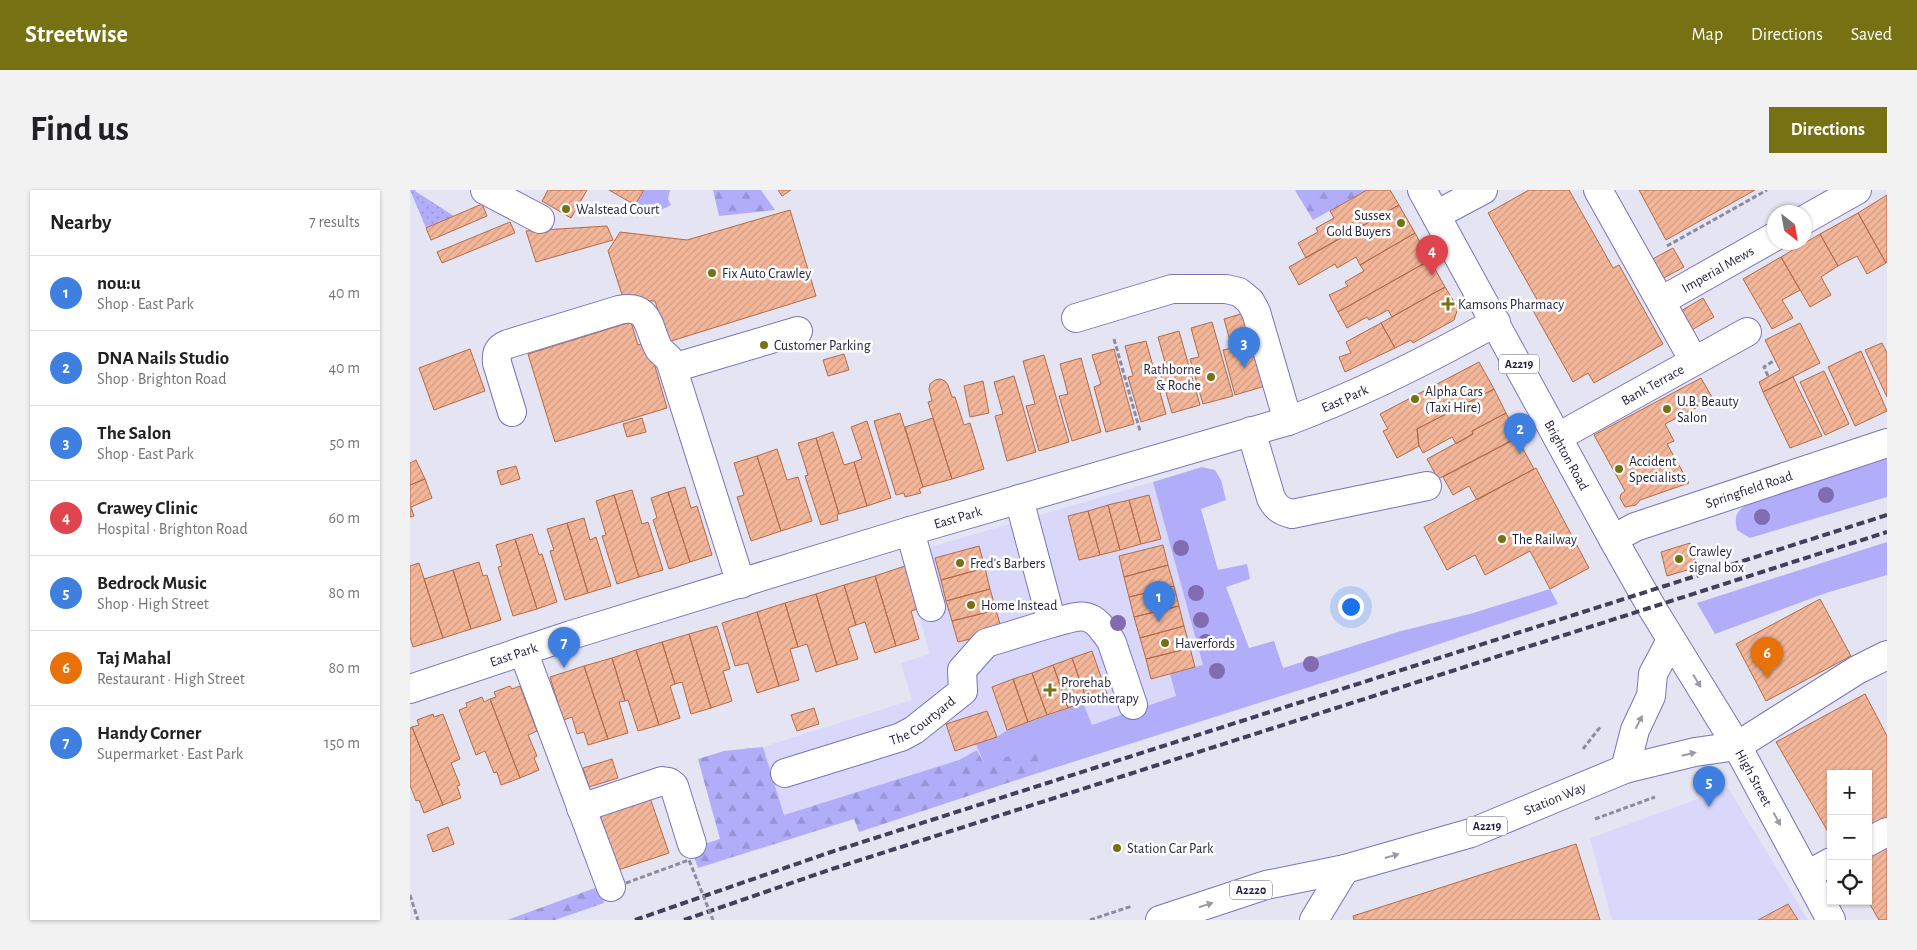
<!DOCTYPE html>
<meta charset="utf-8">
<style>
body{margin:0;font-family:"Alegreya Sans",sans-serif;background:#f2f2f2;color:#202124}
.controls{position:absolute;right:15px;bottom:15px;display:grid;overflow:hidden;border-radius:0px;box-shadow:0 1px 4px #0004}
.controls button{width:45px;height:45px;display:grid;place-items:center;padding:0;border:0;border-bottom:1px solid #e0e0e0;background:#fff;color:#202124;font:25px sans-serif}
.compass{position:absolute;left:1357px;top:15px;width:45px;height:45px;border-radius:50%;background:#fff;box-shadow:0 1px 4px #0004;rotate:149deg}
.you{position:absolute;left:940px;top:416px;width:18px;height:18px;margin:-12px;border:4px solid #fff;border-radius:50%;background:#1a73e8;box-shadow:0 0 0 8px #1a73e833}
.badge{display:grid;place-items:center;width:32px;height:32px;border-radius:50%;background:#767112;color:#fff;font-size:16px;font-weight:700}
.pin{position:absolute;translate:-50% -41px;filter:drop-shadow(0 1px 2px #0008)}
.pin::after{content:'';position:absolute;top:26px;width:18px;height:15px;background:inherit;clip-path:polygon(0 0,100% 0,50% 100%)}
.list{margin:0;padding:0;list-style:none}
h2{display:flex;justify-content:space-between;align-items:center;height:65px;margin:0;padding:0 20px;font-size:21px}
h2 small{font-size:16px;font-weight:400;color:#757577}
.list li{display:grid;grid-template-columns:32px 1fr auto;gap:15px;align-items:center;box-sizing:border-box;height:75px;padding:0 20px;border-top:1px solid #e0e0e0}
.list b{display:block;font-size:19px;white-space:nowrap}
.list p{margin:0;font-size:16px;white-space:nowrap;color:#757577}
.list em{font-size:16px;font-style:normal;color:#757577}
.icon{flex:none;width:28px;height:28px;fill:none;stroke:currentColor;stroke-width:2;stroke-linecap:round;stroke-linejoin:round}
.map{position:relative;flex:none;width:1477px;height:730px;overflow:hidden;border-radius:0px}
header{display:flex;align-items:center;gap:30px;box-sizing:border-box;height:70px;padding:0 25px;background:#767112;color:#fff}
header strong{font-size:24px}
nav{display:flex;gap:28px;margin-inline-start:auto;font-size:18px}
.intro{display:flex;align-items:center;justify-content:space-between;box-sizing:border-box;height:120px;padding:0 30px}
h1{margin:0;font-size:35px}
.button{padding:12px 22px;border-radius:0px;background:#767112;color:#fff;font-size:18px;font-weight:700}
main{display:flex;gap:30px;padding:0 30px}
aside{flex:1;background:#fff;border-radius:0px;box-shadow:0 1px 4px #0004}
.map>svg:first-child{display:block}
.built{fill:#d9d8fa}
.green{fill:#b1adf9}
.forest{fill:url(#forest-firs)}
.garden{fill:url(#garden-dots)}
.building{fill:url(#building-hatch);stroke:#b46b48}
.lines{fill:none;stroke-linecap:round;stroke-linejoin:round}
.minor-casing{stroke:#7974b9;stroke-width:30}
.major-casing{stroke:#7974b9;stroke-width:30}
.path{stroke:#8d8ba0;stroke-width:3;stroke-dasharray:5 2.5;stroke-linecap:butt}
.minor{stroke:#fff;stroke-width:28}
.major{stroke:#fff;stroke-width:28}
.rail{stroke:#413f5a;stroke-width:4;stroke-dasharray:8 4;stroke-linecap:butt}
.path-bridge{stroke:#8d8ba0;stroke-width:3;stroke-dasharray:5 2.5;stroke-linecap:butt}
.tree{fill:#816cb1}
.oneway{fill:#9b9aa7}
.poi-dot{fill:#767112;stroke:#fff;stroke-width:2}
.labels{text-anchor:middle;stroke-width:5;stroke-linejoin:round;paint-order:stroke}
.shield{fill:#fff;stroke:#646276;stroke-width:1}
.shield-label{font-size:12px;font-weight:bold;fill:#211e3b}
.poi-label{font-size:14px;fill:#211e3b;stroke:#fff;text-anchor:start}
.street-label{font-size:14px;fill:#211e3b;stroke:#fff}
</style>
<header>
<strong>Streetwise</strong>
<nav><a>Map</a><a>Directions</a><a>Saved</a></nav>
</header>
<div class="intro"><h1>Find us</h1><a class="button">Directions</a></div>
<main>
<aside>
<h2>Nearby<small>7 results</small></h2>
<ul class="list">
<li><span class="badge" style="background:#3f7fe0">1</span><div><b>nou:u</b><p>Shop · East Park</p></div><em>40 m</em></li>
<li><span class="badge" style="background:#3f7fe0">2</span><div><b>DNA Nails Studio</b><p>Shop · Brighton Road</p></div><em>40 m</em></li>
<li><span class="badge" style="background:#3f7fe0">3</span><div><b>The Salon</b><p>Shop · East Park</p></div><em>50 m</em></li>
<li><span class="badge" style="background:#e0444e">4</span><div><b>Crawey Clinic</b><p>Hospital · Brighton Road</p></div><em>60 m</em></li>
<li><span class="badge" style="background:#3f7fe0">5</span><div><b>Bedrock Music</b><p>Shop · High Street</p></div><em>80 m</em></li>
<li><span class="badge" style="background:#e8710a">6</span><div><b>Taj Mahal</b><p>Restaurant · High Street</p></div><em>80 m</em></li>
<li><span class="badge" style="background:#3f7fe0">7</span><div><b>Handy Corner</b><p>Supermarket · East Park</p></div><em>150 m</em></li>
</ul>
</aside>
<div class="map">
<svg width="1477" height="730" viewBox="0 0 1477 730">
<defs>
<pattern id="forest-firs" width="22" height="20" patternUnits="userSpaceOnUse" patternTransform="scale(1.25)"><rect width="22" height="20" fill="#b1adf9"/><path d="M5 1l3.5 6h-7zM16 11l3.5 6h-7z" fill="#9894d6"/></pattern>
<pattern id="garden-dots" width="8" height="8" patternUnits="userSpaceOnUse" patternTransform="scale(1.25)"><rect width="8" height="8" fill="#b1adf9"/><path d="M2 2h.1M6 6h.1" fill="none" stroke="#9894d6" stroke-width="1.8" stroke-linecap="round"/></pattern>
<pattern id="building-hatch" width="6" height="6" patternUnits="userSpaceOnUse" patternTransform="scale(1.25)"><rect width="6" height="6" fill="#f3b699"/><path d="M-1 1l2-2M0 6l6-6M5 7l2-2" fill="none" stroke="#d09c85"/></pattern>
</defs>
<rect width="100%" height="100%" fill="#e4e4f3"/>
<path class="built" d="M743 292 800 499 618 560H567L549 570 374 625 353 557 502 510 491 473 520 464 493 369 515 362 521 357Z
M1318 598 1398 730H1202L1180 648Z"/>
<path class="green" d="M234 0H260L258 9 261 15C248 23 238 22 225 15Z
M1477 268V307L1340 348 1327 340C1323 322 1329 319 1344 311Z
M792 277 805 280 811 290 816 310 791 319 808 380 837 374 840 389 816 397 839 458 864 451 873 478 991 441 1060 424 1140 399 1148 414 940 484 625 584 629 573 574 574 566 554 587 547 597 540 673 513 682 535 766 506 760 484 793 475 743 292Z
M1477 352V385L1416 403 1305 444 1287 413Z"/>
<path class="forest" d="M303 0H351L365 20 309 26Z
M885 0H957L903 30Z
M353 557 374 625 549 570 567 560 574 574 618 560 627 565 629 573 625 584 449 642 444 629 288 678 281 658 310 649 288 569 314 561Z
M185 698 192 704 194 713 145 730H97Z"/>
<path class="garden" d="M0 0H6L5 1 44 26 16 38Z"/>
<path class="building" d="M138 0H177L161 28 132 11Z
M199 0H234L225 15Z
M368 0H381L372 6Z
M957 0H980L989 15 896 68 888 53 908 42 906 38 924 28 920 21Z
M1119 0H1159L1203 78 1209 75 1253 154 1184 193 1178 183 1163 192 1121 117 1129 113 1078 23Z
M1229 0H1345L1256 50Z
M1477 5V72L1476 73 1448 23Z
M72 14 77 26 21 50 16 38Z
M989 15 1005 43 950 75 946 67 927 78 925 74 889 95 879 77Z
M380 20 406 106 258 152 245 111H214L198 61 210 42 277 50Z
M1448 23 1476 73 1457 84 1447 66 1428 76 1410 44Z
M100 32 105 43 32 73 27 62Z
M197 36 203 50 126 72 116 41Z
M1005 43 1020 70 928 122 919 105 938 96 935 92 954 81 950 75Z
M1410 44 1428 76 1411 87 1421 105 1400 117 1371 67Z
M1263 58 1274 77 1250 90 1239 71Z
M1371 67 1390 100 1372 110 1383 128 1362 139 1333 89Z
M1020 70 1035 97 982 127 978 120 959 130 957 127 937 138 928 122Z
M1035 97 1048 118 1044 130 1003 153 1001 150 985 158 971 133Z
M1293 108 1304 127 1280 141 1269 122Z
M834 123 855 196 825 205 813 160 822 158 814 129Z
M221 132 228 155 238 152 257 218 145 252 118 164Z
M802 132 823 206 793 214 780 169 789 167 781 138Z
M971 133 985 158 935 182 929 167 941 163 936 152Z
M1390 133 1410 173 1353 202 1349 192 1370 180 1355 150Z
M769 141 790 215 762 223 749 179 756 176 748 147Z
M736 151 756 224 731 232 718 187 723 186 715 156Z
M1472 153 1477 163V207L1455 160Z
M60 159 75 201 24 220 9 178Z
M704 159 724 234 696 242 684 197 691 194 682 165Z
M1451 161 1477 221 1445 236 1418 177Z
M434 164 439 180 418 186 413 170Z
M634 165 659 252 629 261 616 216 625 214 613 171Z
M671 168 691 242 662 251 649 206 658 204 650 174Z
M1069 172 1084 199 1007 239 1009 256 987 268 973 241 978 239 970 224Z
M1414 181 1439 234 1415 245 1390 192Z
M604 186 626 262 597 271 585 226 593 224 584 192Z
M1383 187 1412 246 1380 258 1353 202Z
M1291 188 1303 209 1255 234 1264 251 1257 254 1279 293 1230 310 1226 315 1215 317 1210 308 1211 304 1215 301 1184 245Z
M530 189 535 191 538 195 542 207H545L554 235 560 233 574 279 542 289 518 212 522 211 519 199 520 194 525 190Z
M573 191 579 223 560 227 554 196Z
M1084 199 1096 223 1062 241 1063 244 1046 254 1042 247 1013 263 1009 256 1007 239Z
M490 223 513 297 509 299 511 303 495 307 494 303 486 305 464 231Z
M1096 223 1108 247 1028 289 1017 269 1063 244 1062 241Z
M232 228 236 242 217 247 213 234Z
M523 228 542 289 513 297 495 237Z
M457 231 481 308 457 316 444 272 452 269 441 237Z
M423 242 434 275 444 272 457 316 429 324 406 248Z
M406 248 429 324 427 325 428 330 411 335 395 286 398 285 388 253Z
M1107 248 1124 279 1067 310 1059 296 1043 305 1033 287Z
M367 259 377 290 388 287 402 331 371 341 347 266Z
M347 266 371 341 341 351 327 307 334 305 324 273Z
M6 270 15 289 0 295V273Z
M106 276 110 289 91 295 87 281Z
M1126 278 1179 378 1140 399 1120 361 1075 385 1065 365 1037 380 1014 337Z
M15 289 22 308 1 317 4 326 0 327V295Z
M275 297 281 318 287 316 302 365 280 372 258 302Z
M222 300 232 334 238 332 253 380 229 387 204 305Z
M258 302 280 372 259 379 243 330 247 328 241 308Z
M204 305 229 387 207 394 192 346 196 345 186 311Z
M739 305 751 349 731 354 719 310Z
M719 310 731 354 710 360 698 315Z
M698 315 710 360 690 365 678 321Z
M678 321 690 365 669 370 658 326Z
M174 328 180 350 186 347 201 396 178 403 157 333Z
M157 333 178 403 155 410 140 361 144 360 137 339Z
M122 344 129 365 132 364 147 412 127 419 105 349Z
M105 349 127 419 103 426 88 377 92 376 86 355Z
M1280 353 1287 377 1257 386 1251 362Z
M753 355 758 375 714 387 709 366Z
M569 356 575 378 531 390 525 368Z
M69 372 73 386 77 385 91 430 61 439 43 380Z
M9 373 33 448 3 457 0 447V376Z
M758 375 764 396 719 407 714 387Z
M495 376 508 419 501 421 509 449 486 456 465 386Z
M575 378 580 399 536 411 531 390Z
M43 380 61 439 33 448 14 389Z
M465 386 486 456 465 463 455 432 446 435 434 395Z
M434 395 446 435 438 438 448 469 427 475 406 404Z
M764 396 769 416 724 427 719 407Z
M580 399 586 420 542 431 536 411Z
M406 404 427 475 406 482 397 454 388 457 375 413Z
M1410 409 1441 466 1356 511 1326 454Z
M375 413 388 457 380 459 389 490 369 496 347 422Z
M769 416 774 436 730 448 724 427Z
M586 420 592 441 548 452 542 431Z
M347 422 369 496 347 503 338 473 325 476 312 433Z
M307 436 320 479 313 481 322 511 301 518 279 444Z
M774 436 780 458 736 469 730 448Z
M279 444 301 518 281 524 272 492 265 494 252 452Z
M252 452 265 494 260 496 270 528 249 535 226 460Z
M780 458 785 477 741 489 736 469Z
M226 460 249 535 228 541 218 510 215 511 202 468Z
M682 461 697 504 677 511 662 468Z
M202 468 215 511 209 512 218 543 198 549 174 476Z
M662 468 677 511 658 518 643 475Z
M643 475 658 518 637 525 622 483Z
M174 476 198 549 178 555 174 542 167 544 162 527 153 530 140 487Z
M622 483 637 525 618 532 603 489Z
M603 489 618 532 597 540 582 497Z
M100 496 102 499 110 496 127 541 118 545 127 566 124 568 129 580 110 588 80 509 86 507 84 502Z
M1455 504 1477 546V730H1469L1458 711V584H1421V647L1366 552Z
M72 507 74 512 80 509 110 588 91 595 87 582 84 583 75 561 66 565 49 520 57 517 56 513Z
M404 518 409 534 387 541 381 525Z
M577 521 587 547 545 561 536 534Z
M23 524 24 527 33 524 50 569 41 573 50 595 47 596 51 608 33 615 2 537 9 535 7 530Z
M2 537 33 615 14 623 9 610 6 611 0 595V538Z
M202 569 208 588 179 597 173 578Z
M239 605 259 663 208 680 189 622Z
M38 637 44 654 23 662 17 645Z
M1166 654 1190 730H944L943 726Z
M1378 714 1388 730H1348Z"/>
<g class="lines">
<defs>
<g id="minor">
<path d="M75 0 130 29"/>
<path d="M1188 0 1284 171"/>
<path d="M1026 25 1073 0"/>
<path d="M1394 30 1447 0"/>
<path id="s1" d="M1251 111 1364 47"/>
<path d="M666 128 762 99H816L829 102 840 111 846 122 878 231"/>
<path d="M263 178 388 141"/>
<path d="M102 222 87 173C86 162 88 158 98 154L209 120C241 113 238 140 249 159 252 163 257 166 260 170L331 394"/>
<path d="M841 241 861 308C866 318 871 321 882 324L1017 296"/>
<path id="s2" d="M1148 247 1337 142"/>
<path d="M609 309 642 433C661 429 675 419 690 436 694 442 699 446 702 453L723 515"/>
<path d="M500 341 521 417"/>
<path id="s3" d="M1203 349 1225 337 1477 253"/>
<path d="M113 461 201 697"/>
<path id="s4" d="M0 499 161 445 500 341 878 231C951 204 1018 170 1086 132"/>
<path d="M1327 556 1447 480 1477 465"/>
<path id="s5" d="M375 583 491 547 504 540 553 501 552 480 576 453 642 433"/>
<path d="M171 618 252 591 259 592 264 596 282 654"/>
<path d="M1458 652 1477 642"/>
<path d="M1397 685 1421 672"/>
</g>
<g id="major">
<path id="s6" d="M1012 0 1203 349 1242 418 1327 556 1421 730"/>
<path d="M1215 579 1225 540 1241 506 1243 484 1261 450"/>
<path id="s7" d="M750 730 856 695 935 679 1061 643 1215 579 1285 562 1327 556"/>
<path d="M904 730 935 679"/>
</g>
</defs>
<use href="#minor" class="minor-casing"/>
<use href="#major" class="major-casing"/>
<path class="path" d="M1257 56 1357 0
M704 149 730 241
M1358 186 1354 177 1365 170
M1173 559 1191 536
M1185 629 1245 607
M0 705 8 730
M680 730 722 716"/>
<use href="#minor" class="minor"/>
<use href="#major" class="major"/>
<path class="rail" d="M225 730 418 663 1477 325
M274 730 419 680 1477 342"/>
<path class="path-bridge" d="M216 693 279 670 303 730"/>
</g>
<g class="tree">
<circle cx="1416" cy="305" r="8"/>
<circle cx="1352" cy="327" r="8"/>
<circle cx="771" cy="358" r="8"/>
<circle cx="786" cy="403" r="8"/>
<circle cx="791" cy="430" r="8"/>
<circle cx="708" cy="433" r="8"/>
<circle cx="796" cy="452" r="8"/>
<circle cx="901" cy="474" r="8"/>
<circle cx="807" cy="481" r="8"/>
</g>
<defs><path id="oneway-solid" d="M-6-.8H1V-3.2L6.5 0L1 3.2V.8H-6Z" transform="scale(1.25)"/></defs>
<g class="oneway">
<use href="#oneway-solid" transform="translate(1287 491) rotate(59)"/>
<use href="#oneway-solid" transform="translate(1229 532) rotate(-63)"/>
<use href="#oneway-solid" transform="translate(1279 564) rotate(-13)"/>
<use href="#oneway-solid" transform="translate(1367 629) rotate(62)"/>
<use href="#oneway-solid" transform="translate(982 666) rotate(-16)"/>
<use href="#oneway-solid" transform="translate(796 715) rotate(-18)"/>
</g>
<g class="poi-dot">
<circle cx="156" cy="19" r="5"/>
<circle cx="991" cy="33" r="5"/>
<circle cx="302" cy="83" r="5"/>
<path d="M1035.5 106.5h5v5h5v5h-5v5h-5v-5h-5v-5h5z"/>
<circle cx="354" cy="155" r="5"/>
<circle cx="801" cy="187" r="5"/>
<circle cx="1005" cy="209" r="5"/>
<circle cx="1257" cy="219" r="5"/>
<circle cx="1209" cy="279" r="5"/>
<circle cx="1092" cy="349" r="5"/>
<circle cx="1269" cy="369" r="5"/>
<circle cx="550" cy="373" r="5"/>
<circle cx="561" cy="415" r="5"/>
<circle cx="755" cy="453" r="5"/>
<path d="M637.5 492.5h5v5h5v5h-5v5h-5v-5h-5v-5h5z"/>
<circle cx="707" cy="658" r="5"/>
</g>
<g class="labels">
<g class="shield">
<rect x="1089" y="164.5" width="40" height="19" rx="4"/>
<rect x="1057" y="626.5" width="40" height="19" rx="4"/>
<rect x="820" y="690.5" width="42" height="19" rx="4"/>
</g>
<g class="shield-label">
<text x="1109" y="178">A2219</text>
<text x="1077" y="640">A2219</text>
<text x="841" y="704">A2220</text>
</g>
<g class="poi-label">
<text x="166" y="24">Walstead Court</text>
<text x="981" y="30" text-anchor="end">Sussex<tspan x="981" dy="16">Gold Buyers</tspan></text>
<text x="312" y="88">Fix Auto Crawley</text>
<text x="1048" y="119">Kamsons Pharmacy</text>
<text x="364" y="160">Customer Parking</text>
<text x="791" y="184" text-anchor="end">Rathborne<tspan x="791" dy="16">&amp; Roche</tspan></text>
<text x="1015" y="206">Alpha Cars<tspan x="1015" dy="16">(Taxi Hire)</tspan></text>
<text x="1267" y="216">U.B. Beauty<tspan x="1267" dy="16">Salon</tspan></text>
<text x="1219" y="276">Accident<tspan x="1219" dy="16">Specialists</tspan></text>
<text x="1102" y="354">The Railway</text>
<text x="1279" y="366">Crawley<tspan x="1279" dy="16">signal box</tspan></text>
<text x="560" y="378">Fred's Barbers</text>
<text x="571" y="420">Home Instead</text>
<text x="765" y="458">Haverfords</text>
<text x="651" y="497">Prorehab<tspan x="651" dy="16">Physiotherapy</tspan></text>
<text x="717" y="663">Station Car Park</text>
</g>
<g class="street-label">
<text dy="5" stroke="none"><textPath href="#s1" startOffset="65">Imperial Mews</textPath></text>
<text dy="5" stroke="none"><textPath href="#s2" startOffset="108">Bank Terrace</textPath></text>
<text dy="5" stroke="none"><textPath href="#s4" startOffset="979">East Park</textPath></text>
<text dy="5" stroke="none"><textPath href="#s6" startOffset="302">Brighton Road</textPath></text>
<text dy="5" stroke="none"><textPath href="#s3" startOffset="145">Springfield Road</textPath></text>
<text dy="5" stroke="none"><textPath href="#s4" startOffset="574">East Park</textPath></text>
<text dy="5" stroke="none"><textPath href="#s4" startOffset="109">East Park</textPath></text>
<text dy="5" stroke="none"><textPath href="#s5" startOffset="148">The Courtyard</textPath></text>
<text dy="5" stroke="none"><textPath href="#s6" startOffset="675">High Street</textPath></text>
<text dy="5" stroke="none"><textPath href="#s7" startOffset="414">Station Way</textPath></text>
</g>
</g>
</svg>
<div class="controls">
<button>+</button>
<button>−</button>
<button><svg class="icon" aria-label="locate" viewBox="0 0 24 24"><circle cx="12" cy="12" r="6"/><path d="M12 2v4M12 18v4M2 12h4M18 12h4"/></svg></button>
</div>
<svg class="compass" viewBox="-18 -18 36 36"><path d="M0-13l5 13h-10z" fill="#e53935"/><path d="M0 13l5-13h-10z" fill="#757577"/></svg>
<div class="you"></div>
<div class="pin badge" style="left:749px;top:432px;background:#3f7fe0">1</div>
<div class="pin badge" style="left:1110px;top:264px;background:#3f7fe0">2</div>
<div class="pin badge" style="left:834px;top:178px;background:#3f7fe0">3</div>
<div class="pin badge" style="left:1022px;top:86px;background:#e0444e">4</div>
<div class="pin badge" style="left:1299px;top:617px;background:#3f7fe0">5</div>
<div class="pin badge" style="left:1357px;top:488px;background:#e8710a">6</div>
<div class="pin badge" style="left:154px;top:478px;background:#3f7fe0">7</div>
</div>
</main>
